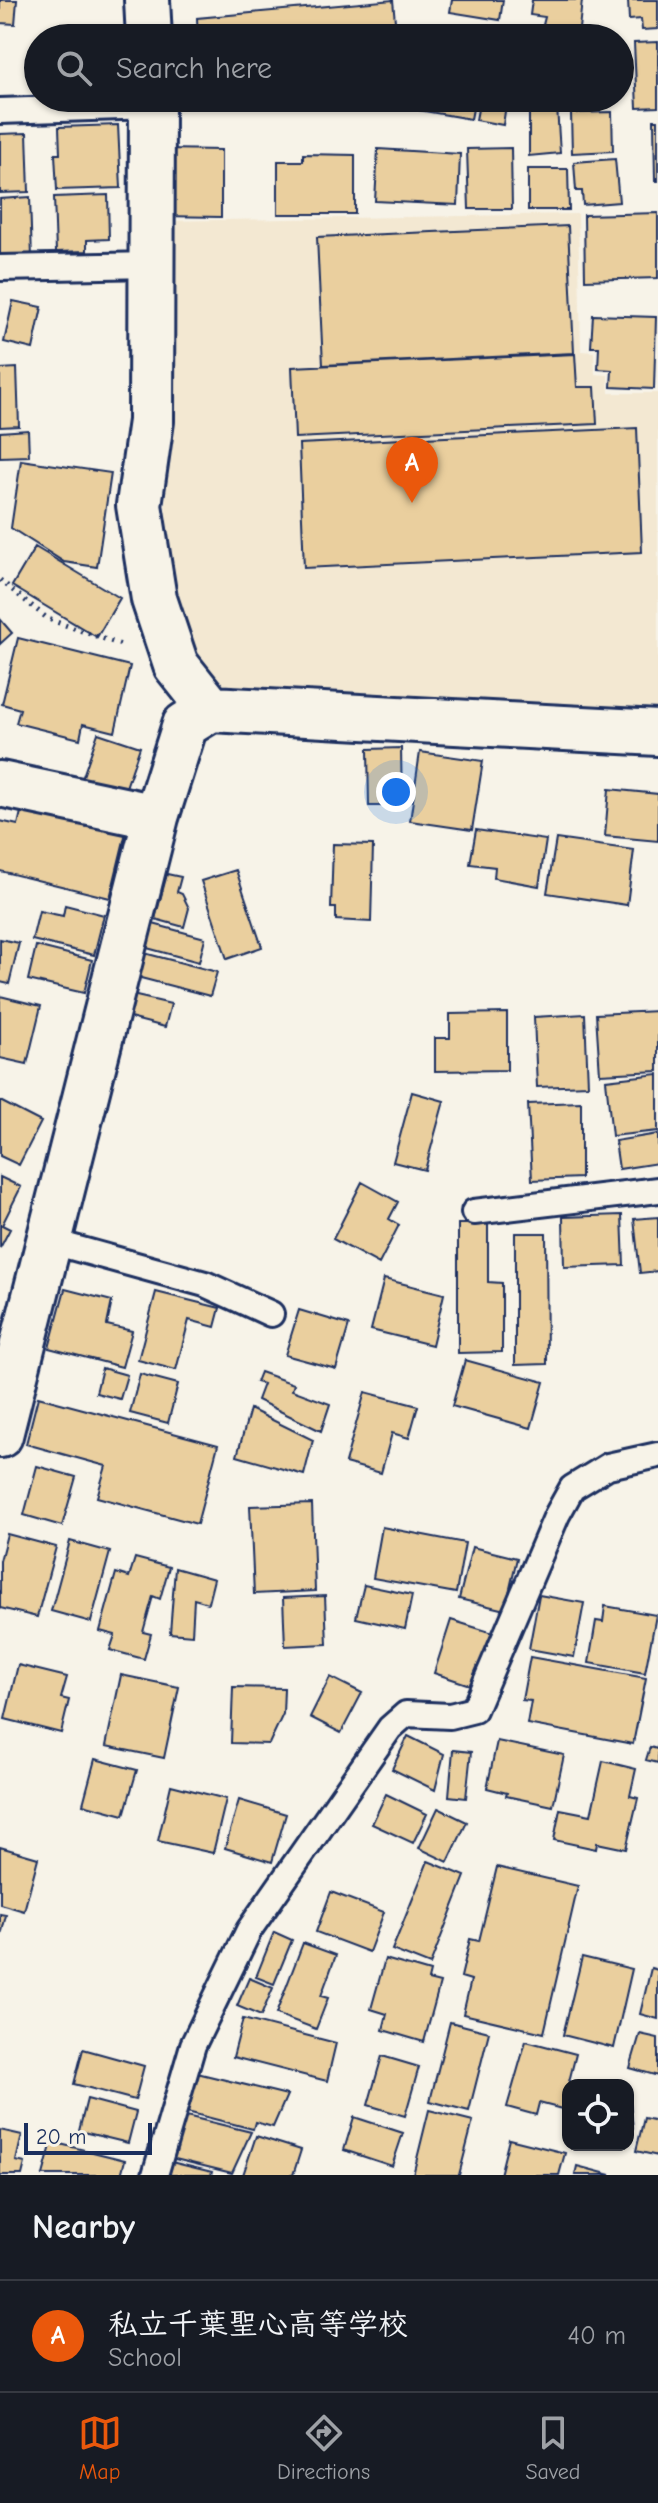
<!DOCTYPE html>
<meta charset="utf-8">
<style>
body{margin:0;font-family:"Comic Neue","Klee One",sans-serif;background:#242831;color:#f1f3f6}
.controls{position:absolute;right:24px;bottom:24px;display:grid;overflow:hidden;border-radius:16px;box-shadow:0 2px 6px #0004}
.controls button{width:72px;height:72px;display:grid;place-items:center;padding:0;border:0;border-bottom:2px solid #363941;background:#171b24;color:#f1f3f6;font:40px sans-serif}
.scale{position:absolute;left:24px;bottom:20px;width:128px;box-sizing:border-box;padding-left:8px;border:4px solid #1b2f5e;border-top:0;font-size:22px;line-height:28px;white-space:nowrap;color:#1b2f5e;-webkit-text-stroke:6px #f7f3e8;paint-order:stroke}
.you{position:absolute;left:396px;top:792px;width:28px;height:28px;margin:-20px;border:6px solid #fff;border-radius:50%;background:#1a73e8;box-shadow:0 0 0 12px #1a73e833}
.badge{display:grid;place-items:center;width:52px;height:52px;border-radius:50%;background:#ea580c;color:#fff;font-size:26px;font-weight:700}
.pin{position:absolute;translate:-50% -66px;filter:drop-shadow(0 2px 4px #0008)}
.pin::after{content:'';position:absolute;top:42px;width:28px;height:24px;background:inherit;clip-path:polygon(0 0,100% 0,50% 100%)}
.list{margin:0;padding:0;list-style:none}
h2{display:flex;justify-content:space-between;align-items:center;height:104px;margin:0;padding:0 32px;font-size:34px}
h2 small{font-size:26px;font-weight:400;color:#9ea1a6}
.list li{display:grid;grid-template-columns:52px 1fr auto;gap:24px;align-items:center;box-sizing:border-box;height:112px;padding:0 32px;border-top:2px solid #363941}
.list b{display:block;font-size:30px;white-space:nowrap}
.list p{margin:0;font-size:26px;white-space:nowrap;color:#9ea1a6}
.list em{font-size:26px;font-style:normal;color:#9ea1a6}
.icon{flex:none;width:44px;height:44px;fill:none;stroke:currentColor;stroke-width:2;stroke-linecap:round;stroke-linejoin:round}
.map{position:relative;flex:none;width:658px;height:2175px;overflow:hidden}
.search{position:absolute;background:#171b24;box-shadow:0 2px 6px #0004;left:24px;right:24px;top:24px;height:88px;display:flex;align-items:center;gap:20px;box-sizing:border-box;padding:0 28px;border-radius:44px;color:#9ea1a6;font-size:30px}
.sheet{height:216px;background:#171b24}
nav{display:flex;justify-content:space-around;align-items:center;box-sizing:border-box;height:112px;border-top:2px solid #363941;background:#171b24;font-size:22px;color:#9ea1a6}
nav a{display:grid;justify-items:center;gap:4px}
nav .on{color:#ea580c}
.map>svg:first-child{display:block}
.built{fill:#f3e8d2}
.building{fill:#eacf9e;stroke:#1b2f5e;stroke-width:2}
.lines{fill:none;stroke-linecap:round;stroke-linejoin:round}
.service-casing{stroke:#1b2f5e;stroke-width:30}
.minor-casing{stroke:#1b2f5e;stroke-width:50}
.path{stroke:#1b2f5e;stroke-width:5;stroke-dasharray:2 6;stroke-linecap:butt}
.service{stroke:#f7f3e8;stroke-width:24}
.minor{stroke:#f7f3e8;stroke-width:44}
</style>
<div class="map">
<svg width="658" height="2175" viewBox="0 0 658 2175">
<rect width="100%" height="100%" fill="#f7f3e8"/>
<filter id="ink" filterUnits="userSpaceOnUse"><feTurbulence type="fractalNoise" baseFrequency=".0125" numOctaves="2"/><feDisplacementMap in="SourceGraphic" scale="16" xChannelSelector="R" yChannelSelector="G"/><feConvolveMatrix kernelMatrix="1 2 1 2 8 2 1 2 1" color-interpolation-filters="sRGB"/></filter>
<g filter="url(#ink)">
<path class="built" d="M578 214 581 351 594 352 595 374 608 375 609 393H658V709L200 686 166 612 164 221Z"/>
<path class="building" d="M0 0H17L15 24 0 23Z
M393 0 396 32 371 34V38H198L197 18Z
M452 0H503L500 20 450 12Z
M532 0H582L579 29 543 25 545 17 530 15Z
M628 0H658V29L642 30 641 19 629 20Z
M658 42V107L637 108 634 43Z
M420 98H475L471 119 418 110Z
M480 98H507L503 125 476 120Z
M572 98H606L605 107H572Z
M557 107 560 153 529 156V109Z
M612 112 613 151 572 153 571 113Z
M654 120H658V181H655Z
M118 125 121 188 57 190 55 154H60L59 127Z
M27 133 29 192 0 193V134Z
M511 148 512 209H469L467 149Z
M164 149 221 150V217L163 216Z
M378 149 460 154 458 205 375 201Z
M303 154 355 155V214H278V161H303Z
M615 159 619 202 583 205 582 191H576L574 162Z
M528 169H568L569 210H528Z
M108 195 109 239 87 240V251L56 252 54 197Z
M30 197 32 259 0 260V199Z
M658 213V278L585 280 584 215Z
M568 226 574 353 323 365 317 237Z
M13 301 42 307 33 349 4 342Z
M593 315 656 317 654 389 611 387 612 370 598 369 599 347H591Z
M575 354 577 387H595L597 424 295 438 292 367Z
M0 360V369L17 368 19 426 0 427Z
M637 428 642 552 304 568 299 444Z
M28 430 29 456 0 457V432Z
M21 460 111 473 97 567 64 562 11 528Z
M35 547 120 598 97 637 12 586Z
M0 619 12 633 0 644Z
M18 638 130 666 115 732 83 724 80 739 16 723 20 709 2 704Z
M98 733 140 747 124 793 82 779Z
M401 748 402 806H369L368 749Z
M420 752 483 761 472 830 410 821Z
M609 789 658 794V841L605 836Z
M23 803 127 828 110 898 0 871V821L18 825Z
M476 830 546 840 539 886 494 878 495 867 470 864Z
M556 839 634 850 627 905 547 893Z
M333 844 373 845 371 922 336 920V908H331Z
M236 870 262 947 227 959 201 881Z
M167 874 181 877 177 892 182 894 189 908 184 927 155 919Z
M65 905 104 915 94 955 32 940 39 911 63 916Z
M153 924 205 938 199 962 147 948Z
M0 939 19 943 9 984 0 982Z
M36 946 92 960 84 993 28 980Z
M144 953 217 972 210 996 137 977Z
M132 995 171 1004 165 1027 126 1017Z
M0 996 41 1006 27 1064 0 1058Z
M658 1011V1071L600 1074 596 1014Z
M507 1013V1070L435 1071V1038H450V1014Z
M585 1014 588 1085 537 1087 534 1017Z
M658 1074V1131L612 1136 606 1080Z
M412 1092 444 1101 425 1170 393 1162Z
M0 1101 41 1122 19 1165 0 1156Z
M581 1102V1178L532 1180 528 1104Z
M658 1134V1163L619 1169 615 1141Z
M0 1177 21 1187 2 1225 10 1229 0 1248Z
M362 1182 398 1202 389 1219 399 1225 379 1264 333 1239Z
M622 1215 624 1265 564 1267 563 1217Z
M658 1217V1271L640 1273 634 1219Z
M458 1224H488V1282L502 1283V1352L458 1353Z
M515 1233H546L547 1364 515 1365Z
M384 1279 444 1294 432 1345 371 1330Z
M65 1289 112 1301 107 1325 132 1331 122 1367 49 1348Z
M156 1292 220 1308 215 1327 189 1320 176 1370 138 1360Z
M299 1310 349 1325 336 1369 285 1355Z
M465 1360 544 1382 531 1428 452 1406Z
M102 1368 127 1375 120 1399 96 1393Z
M260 1372 294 1384 292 1390 330 1404 321 1431 257 1400 263 1384 256 1382Z
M140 1374 178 1384 168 1423 130 1413Z
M365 1392 418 1406 409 1438 392 1433 381 1473 345 1463Z
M38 1397 218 1445 197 1524 97 1497 106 1466 26 1444Z
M250 1409 313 1440 304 1475 237 1456Z
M37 1466 76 1477 62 1526 24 1515Z
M312 1504 315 1591 254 1594 250 1506Z
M382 1527 465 1543 456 1593 373 1578Z
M7 1534 56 1547 37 1617 0 1608V1561Z
M70 1541 110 1552 91 1622 51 1611Z
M472 1547 517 1558 505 1610 459 1599Z
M135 1558 169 1567 160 1599 153 1596 143 1632 151 1634 144 1659 110 1650 115 1635 100 1631 116 1573 129 1577Z
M175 1568 214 1579 208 1603 194 1599 192 1635 170 1633Z
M364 1585 412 1595 405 1629 356 1618Z
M539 1595 584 1603 574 1657 529 1649Z
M325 1596 327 1644 285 1646 283 1598Z
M605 1606 656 1615 645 1673 589 1663 596 1621 603 1622Z
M451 1620 496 1634 476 1687 434 1673Z
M530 1657 646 1678 633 1744 527 1724 531 1701 522 1700Z
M18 1665 67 1677 61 1698 69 1700 61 1733 5 1719Z
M121 1675 179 1687 164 1758 106 1746Z
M330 1677 362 1693 341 1733 310 1717Z
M233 1687 284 1688 283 1714 269 1744 231 1743Z
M408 1736 444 1754 435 1790 392 1769Z
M497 1741 564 1755 553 1806 506 1796 507 1793 487 1788Z
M658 1745V1763L646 1760 650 1747 657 1749Z
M453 1750 471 1752 466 1798 449 1796Z
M95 1759 137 1770 124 1815 83 1804Z
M603 1761 636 1769 630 1796 638 1798 626 1849 597 1843 596 1849 554 1840 560 1809 591 1815Z
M171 1785 226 1799 213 1853 158 1841Z
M386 1794 427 1814 413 1843 372 1824Z
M239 1800 286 1814 272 1862 225 1848Z
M438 1808 467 1822 448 1862 419 1848Z
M0 1847 38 1858 24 1911 0 1904Z
M428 1861 465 1876 430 1965 392 1950Z
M497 1867 578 1886 544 2033 463 2014 471 1980 461 1977 470 1939 479 1941Z
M331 1892 384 1912 369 1952 316 1932Z
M0 1914 6 1915 0 1940Z
M274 1932 292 1940 274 1984 256 1977Z
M303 1943 336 1955 321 1996 328 1998 316 2029 276 2014Z
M582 1957 632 1969 614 2048 563 2035Z
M385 1959 430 1972 428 1980 440 1983 424 2042 383 2030 387 2014 371 2009Z
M651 1968 658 1970V2019L640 2014Z
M249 1978 273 1988 261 2016 237 2006Z
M243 2019 336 2043 327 2081 233 2057Z
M450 2022 489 2032 469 2111 430 2101Z
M640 2034 658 2038V2076L630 2068Z
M526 2041 576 2054 562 2109 539 2103 536 2115 507 2107Z
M83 2049 144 2066 135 2100 74 2084Z
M382 2056 419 2067 405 2116 368 2105Z
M197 2073 287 2095 273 2127 255 2122 253 2129 187 2112Z
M628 2085 633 2128 628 2129Z
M87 2099 136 2112 128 2143 79 2131Z
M429 2110 473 2121 459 2175H413Z
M178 2114 251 2132 232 2173 167 2157Z
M354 2117 403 2133 392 2166 344 2150Z
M644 2118 658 2121V2156L636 2151Z
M0 2130 22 2135 16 2161 25 2163 22 2175H0Z
M256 2136 301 2150 293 2175H243Z
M509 2139 565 2153 559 2175H500Z
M52 2142 125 2160 121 2175H43Z
M163 2160 212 2172 211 2175H160Z
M577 2166 611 2175H575Z"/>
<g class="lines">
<defs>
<path id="service" d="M0 111 152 106
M0 268 153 265
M474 1212 658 1190
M49 1241 205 1284 271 1314
M155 2175 193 2045 249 1930 390 1728 406 1714 450 1716 474 1710 557 1515 572 1488 608 1466 658 1455"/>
<path id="minor" d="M147 0 149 38
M152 98 151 421 139 505 154 599 176 665 211 709
M0 784 156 817 185 725 211 709 658 733
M0 1435 156 817"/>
</defs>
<use href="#service" class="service-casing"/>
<use href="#minor" class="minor-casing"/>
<path class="path" d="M0 580 48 619 124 646"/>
<use href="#service" class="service"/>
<use href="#minor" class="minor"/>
</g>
</g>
</svg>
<div class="controls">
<button><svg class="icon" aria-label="locate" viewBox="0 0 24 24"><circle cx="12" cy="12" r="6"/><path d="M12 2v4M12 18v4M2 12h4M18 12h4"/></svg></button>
</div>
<div class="scale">20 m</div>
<div class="you"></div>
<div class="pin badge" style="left:412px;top:503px">A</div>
<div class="search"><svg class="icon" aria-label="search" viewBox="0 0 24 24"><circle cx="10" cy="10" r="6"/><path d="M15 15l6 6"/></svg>Search here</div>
</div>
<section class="sheet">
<h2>Nearby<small></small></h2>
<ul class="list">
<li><span class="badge">A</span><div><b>私立千葉聖心高等学校</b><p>School</p></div><em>40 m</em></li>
</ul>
</section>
<nav>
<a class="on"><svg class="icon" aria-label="map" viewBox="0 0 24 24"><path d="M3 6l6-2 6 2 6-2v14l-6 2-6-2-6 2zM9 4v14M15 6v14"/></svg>Map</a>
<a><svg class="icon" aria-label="directions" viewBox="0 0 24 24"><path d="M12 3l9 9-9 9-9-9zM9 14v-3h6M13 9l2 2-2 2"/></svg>Directions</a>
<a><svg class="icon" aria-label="saved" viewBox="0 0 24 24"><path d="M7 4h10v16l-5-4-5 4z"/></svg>Saved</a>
</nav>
